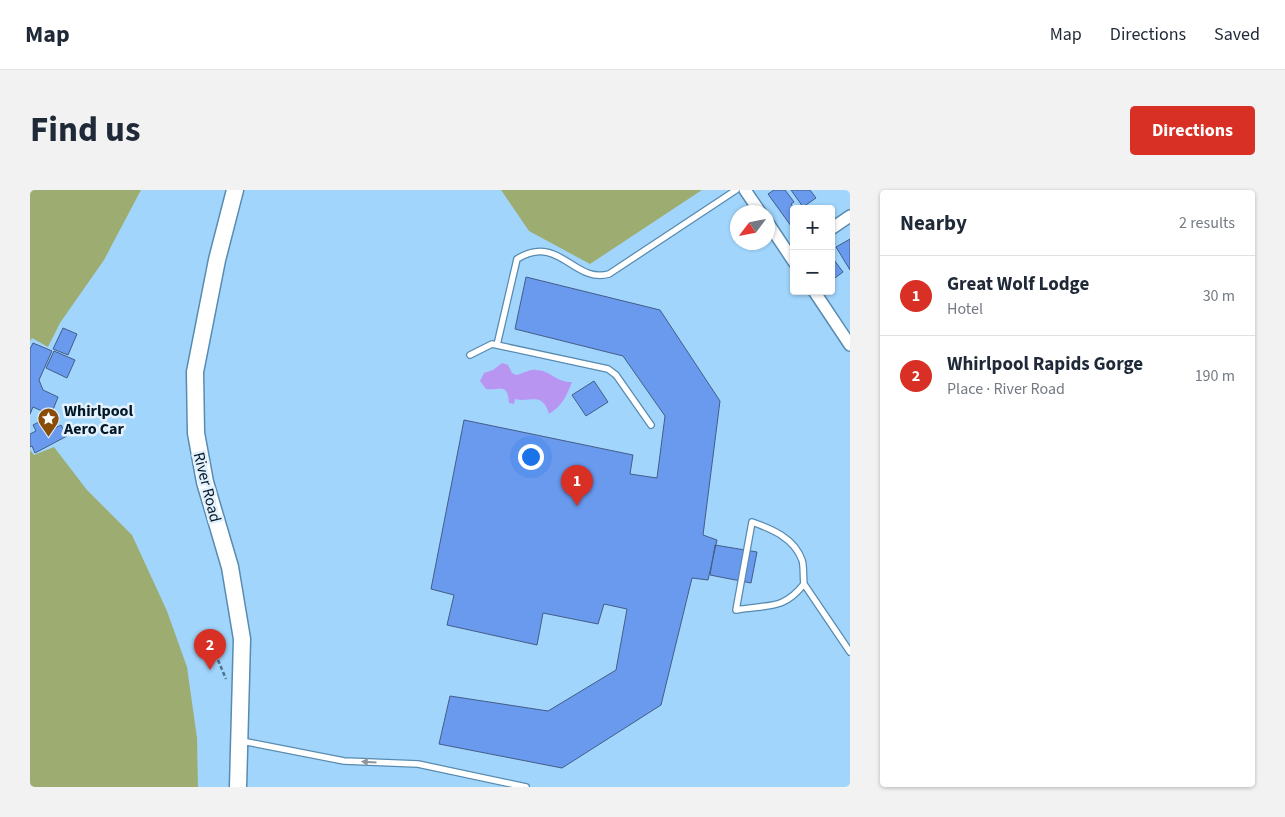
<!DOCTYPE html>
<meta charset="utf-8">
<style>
body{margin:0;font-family:"Source Sans 3",sans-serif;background:#f2f2f3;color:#1f2937}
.controls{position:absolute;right:15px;top:15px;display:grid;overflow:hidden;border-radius:5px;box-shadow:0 1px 4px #0004}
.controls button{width:45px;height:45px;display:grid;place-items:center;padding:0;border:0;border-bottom:1px solid #e0e1e3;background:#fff;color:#1f2937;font:25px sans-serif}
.compass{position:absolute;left:700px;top:15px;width:45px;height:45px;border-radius:50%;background:#fff;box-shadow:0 1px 4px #0004;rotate:238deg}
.you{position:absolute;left:500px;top:266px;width:18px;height:18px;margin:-12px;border:4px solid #fff;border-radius:50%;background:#1a73e8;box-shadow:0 0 0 8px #1a73e833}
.badge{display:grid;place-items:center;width:32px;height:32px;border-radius:50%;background:#d93025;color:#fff;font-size:16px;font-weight:700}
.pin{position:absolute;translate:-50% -41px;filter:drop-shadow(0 1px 2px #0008)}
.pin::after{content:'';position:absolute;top:26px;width:18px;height:15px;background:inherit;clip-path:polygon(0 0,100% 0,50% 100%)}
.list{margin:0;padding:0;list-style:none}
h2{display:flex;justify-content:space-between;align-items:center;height:65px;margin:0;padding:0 20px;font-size:21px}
h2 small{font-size:16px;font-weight:400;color:#747a83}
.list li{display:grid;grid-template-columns:32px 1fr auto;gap:15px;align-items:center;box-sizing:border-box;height:80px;padding:0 20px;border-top:1px solid #e0e1e3}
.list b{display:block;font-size:19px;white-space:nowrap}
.list p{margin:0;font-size:16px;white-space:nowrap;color:#747a83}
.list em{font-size:16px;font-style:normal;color:#747a83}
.map{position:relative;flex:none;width:820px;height:597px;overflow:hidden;border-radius:5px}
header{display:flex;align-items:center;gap:30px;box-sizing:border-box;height:70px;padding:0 25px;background:#fff;border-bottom:1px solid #e0e1e3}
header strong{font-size:24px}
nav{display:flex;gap:28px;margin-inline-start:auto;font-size:18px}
.intro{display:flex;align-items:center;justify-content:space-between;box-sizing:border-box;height:120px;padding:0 30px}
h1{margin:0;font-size:35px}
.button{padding:12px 22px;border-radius:5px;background:#d93025;color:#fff;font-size:18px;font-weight:700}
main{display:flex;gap:30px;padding:0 30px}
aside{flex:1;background:#fff;border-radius:5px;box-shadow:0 1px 4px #0004}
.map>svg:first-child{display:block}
.green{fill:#9dad71}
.water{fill:#b995f2}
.building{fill:#699aee;stroke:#435d88}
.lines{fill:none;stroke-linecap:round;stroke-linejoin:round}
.service-casing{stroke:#588baf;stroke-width:8}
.minor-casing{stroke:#588baf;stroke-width:14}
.secondary-casing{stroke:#588baf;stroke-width:19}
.path{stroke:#50738d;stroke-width:2.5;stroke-dasharray:4 2.5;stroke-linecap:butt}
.service{stroke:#fff;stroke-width:5.5}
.minor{stroke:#fff;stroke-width:11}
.secondary{stroke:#fff;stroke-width:16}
.oneway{fill:#8e969c}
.labels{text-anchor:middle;stroke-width:5;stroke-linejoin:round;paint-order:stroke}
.poi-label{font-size:16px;font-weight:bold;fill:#031624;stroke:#e2f1fd;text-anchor:start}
.street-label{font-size:16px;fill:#031624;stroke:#e2f1fd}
</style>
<header>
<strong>Map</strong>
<nav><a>Map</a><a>Directions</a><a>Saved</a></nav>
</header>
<div class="intro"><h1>Find us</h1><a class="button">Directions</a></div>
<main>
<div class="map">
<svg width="820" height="597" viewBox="0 0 820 597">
<rect width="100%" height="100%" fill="#a1d5fc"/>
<path class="green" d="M0 0H111L74 70 30 133 18 157 2 148 0 151Z
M471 0H672L560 74 499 41Z
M24 257 57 300 102 345 137 421 157 477 167 548 168 597H0V260L4 265Z"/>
<path class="water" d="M472 173 478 175 482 183 486 185C493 184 499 179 506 180 520 180 527 193 542 192 537 205 532 216 519 224 512 201 501 213 485 209L484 214 479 213C478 192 469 201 456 199L450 191 454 183 463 180Z"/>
<path class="building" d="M744 0H755L764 12 761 14 765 19 764 34 761 36 738 4Z
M761 0H780L786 8 773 17Z
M820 49V80L806 57Z
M801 66 813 82 802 90 801 89Z
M496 87 630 120 690 211 673 345 687 350 678 390 662 388 631 515 532 578 409 554 420 506 518 521 586 480 597 419 574 414 568 434 513 423 507 455 417 435 424 405 401 399 434 230 603 265 600 284 627 288 635 226 593 166 485 139Z
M33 138 47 144 38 165 23 159Z
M3 153 22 161 9 190 13 200 28 207 21 225 3 217 0 224V159Z
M24 161 45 170 37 188 16 178Z
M564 191 578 212 556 226 542 205Z
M15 229 21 240 31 235 37 246 5 263 2 256 0 257V244L6 241 3 235Z
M685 355 727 362 721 393 680 385Z"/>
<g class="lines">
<defs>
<path id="service" d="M467 155 487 69C529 43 544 94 579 84L706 0
M440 165 462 154 578 179 586 185 621 235
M722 332C742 339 764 348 772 370 774 376 773 386 774 394 753 421 737 414 706 420Z
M774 394 820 462
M212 551 314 571 388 574 496 597"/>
<path id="minor" d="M715 0 730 22
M738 33 764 72
M801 39 820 26
M784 101 820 155"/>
<path id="secondary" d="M205 0 187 70 165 182 166 243 175 292 200 377 212 449 208 597"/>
</defs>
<use href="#service" class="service-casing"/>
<use href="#minor" class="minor-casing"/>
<use href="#secondary" class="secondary-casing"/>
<path class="path" d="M183 458 196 489"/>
<use href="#service" class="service"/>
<use href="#minor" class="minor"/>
<use href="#secondary" class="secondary"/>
</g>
<defs><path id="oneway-solid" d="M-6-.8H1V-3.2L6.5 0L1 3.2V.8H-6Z" transform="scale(1.25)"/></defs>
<use class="oneway" href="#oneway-solid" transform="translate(339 572) rotate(-177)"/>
<defs>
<symbol id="sight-pin" viewBox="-11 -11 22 30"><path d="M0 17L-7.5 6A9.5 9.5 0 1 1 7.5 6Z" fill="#894d09" stroke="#e2f1fd"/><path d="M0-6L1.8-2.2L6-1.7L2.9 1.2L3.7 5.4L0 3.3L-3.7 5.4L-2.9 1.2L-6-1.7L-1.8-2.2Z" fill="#fff"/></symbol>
</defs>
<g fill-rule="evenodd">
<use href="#sight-pin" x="6" y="216" width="25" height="34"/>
</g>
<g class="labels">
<g class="poi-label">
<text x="34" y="226">Whirlpool<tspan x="34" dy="18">Aero Car</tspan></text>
</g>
<g class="street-label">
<text transform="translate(178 297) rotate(76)" y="6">River Road</text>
</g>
</g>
</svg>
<div class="controls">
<button>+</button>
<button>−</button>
</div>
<svg class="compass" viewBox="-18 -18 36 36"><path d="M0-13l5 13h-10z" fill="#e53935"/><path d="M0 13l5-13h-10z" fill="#747a83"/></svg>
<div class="you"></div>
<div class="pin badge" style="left:547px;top:316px">1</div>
<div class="pin badge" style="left:180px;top:480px">2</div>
</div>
<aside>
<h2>Nearby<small>2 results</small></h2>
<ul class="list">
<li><span class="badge">1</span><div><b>Great Wolf Lodge</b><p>Hotel</p></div><em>30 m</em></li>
<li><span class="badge">2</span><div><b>Whirlpool Rapids Gorge</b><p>Place · River Road</p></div><em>190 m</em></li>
</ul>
</aside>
</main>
